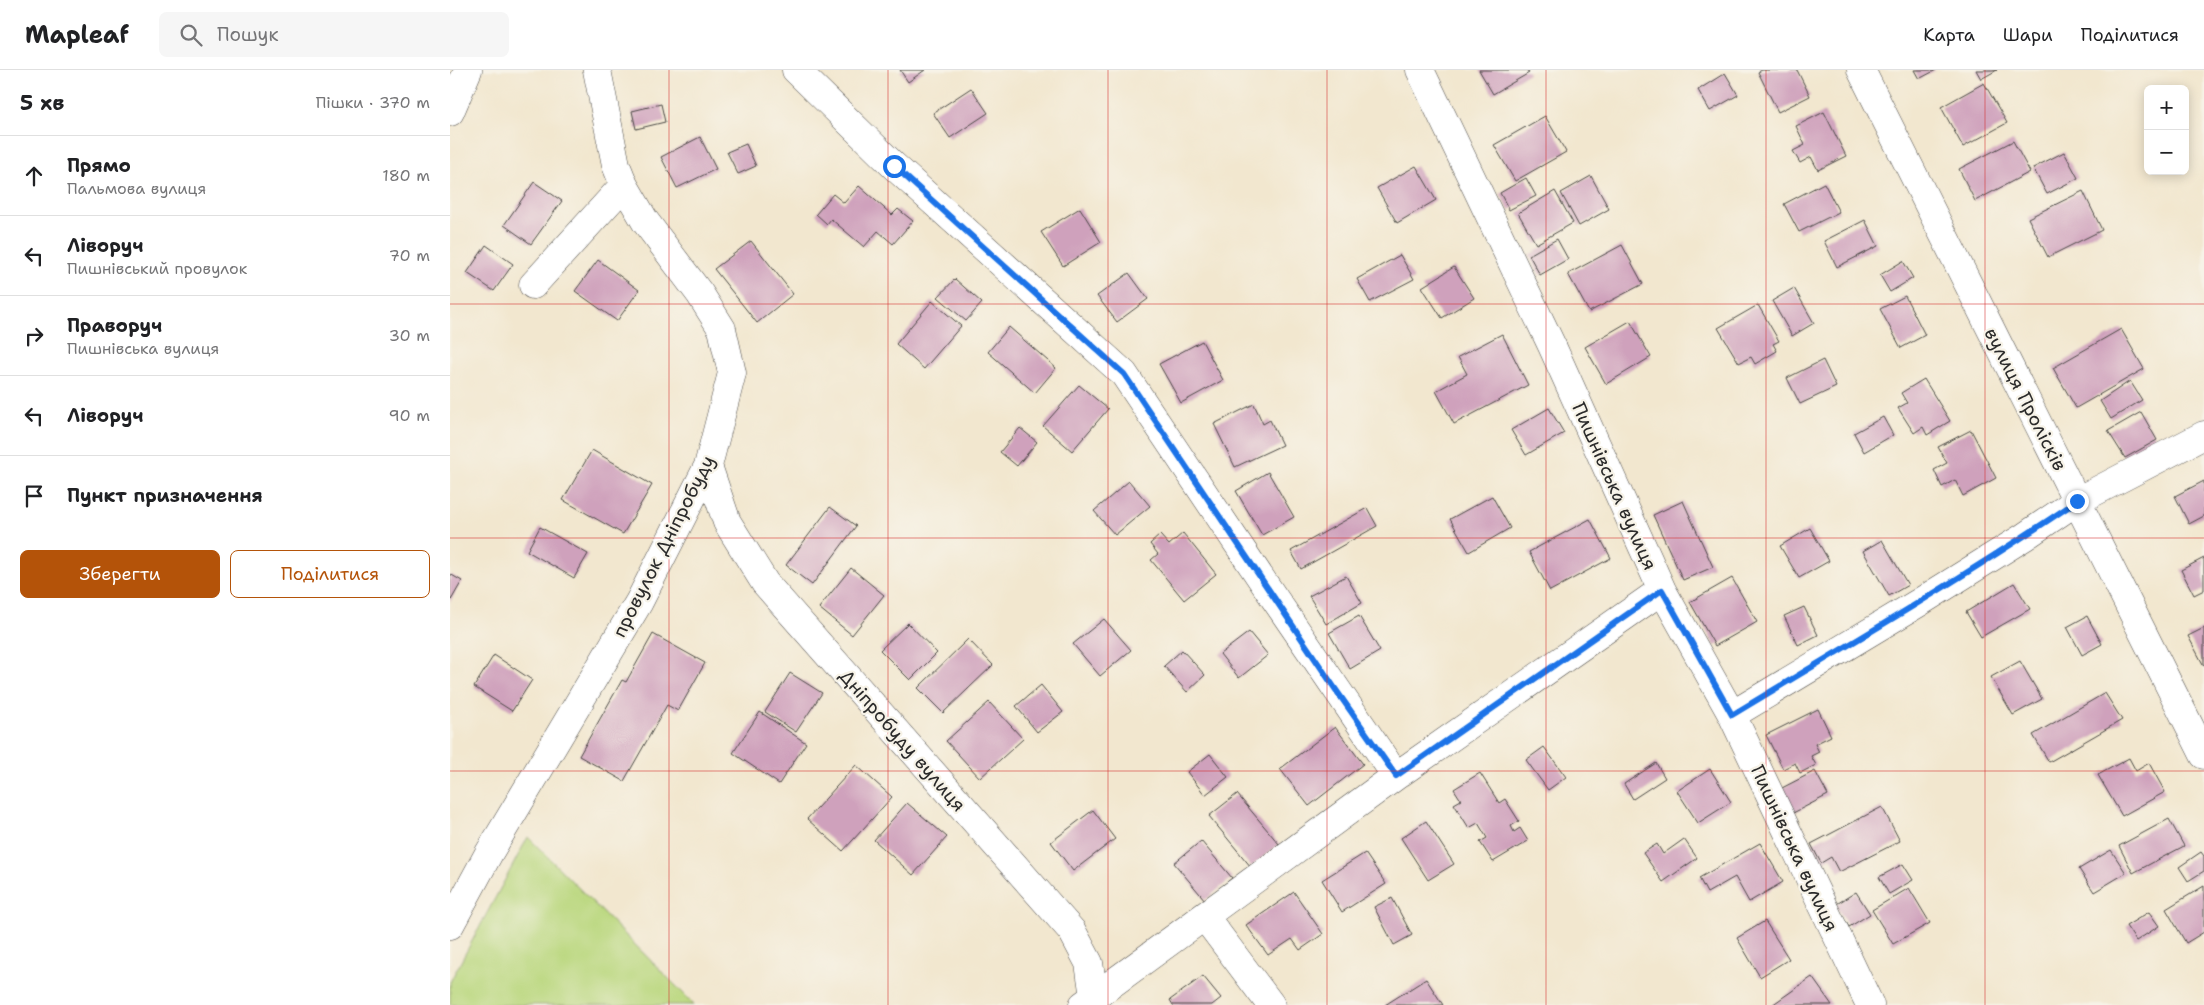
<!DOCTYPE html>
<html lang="uk">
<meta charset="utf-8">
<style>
body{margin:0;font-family:"Shantell Sans",sans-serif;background:#f6f6f6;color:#202124}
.controls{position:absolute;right:15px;top:15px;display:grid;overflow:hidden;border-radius:8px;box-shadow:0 2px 12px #0003}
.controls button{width:45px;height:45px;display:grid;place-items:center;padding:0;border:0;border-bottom:1px solid #e0e0e0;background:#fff;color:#202124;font:25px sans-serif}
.stop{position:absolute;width:15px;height:15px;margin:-11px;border:4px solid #1a73e8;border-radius:50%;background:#fff}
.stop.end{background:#1a73e8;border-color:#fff;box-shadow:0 1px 5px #0008}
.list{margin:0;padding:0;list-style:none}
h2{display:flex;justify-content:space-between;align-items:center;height:65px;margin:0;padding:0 20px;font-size:21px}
h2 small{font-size:16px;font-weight:400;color:#757577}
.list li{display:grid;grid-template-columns:32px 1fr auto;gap:15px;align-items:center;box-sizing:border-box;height:80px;padding:0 20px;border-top:1px solid #e0e0e0}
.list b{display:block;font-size:19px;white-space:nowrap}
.list p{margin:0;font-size:16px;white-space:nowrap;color:#757577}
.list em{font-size:16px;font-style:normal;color:#757577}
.actions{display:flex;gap:10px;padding:15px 20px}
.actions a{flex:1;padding:11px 0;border:1px solid #b45309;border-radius:8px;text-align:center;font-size:18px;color:#b45309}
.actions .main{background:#b45309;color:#fff}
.icon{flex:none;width:28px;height:28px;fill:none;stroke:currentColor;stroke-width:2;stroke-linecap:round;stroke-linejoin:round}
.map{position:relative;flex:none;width:1754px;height:935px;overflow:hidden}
header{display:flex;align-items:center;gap:30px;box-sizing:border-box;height:70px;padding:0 25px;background:#fff;border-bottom:1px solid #e0e0e0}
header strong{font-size:24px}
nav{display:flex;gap:28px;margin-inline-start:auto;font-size:18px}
.search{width:350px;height:45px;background:#f6f6f6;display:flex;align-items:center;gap:12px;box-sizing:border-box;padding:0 18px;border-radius:8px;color:#757577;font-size:19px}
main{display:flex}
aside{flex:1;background:#fff}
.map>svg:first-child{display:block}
.green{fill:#b9d77d;stroke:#728154}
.building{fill:#cfa1bc}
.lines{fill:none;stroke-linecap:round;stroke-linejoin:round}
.minor-casing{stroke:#494744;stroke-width:29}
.minor{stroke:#fff;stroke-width:28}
.route{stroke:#1a73e8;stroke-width:6}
.grid{fill:none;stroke:#d62828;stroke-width:1;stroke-opacity:0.55}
.labels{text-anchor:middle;stroke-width:4.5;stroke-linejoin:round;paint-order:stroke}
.street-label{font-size:19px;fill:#2b2b2b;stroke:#f7f3e8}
</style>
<header>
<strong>Mapleaf</strong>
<div class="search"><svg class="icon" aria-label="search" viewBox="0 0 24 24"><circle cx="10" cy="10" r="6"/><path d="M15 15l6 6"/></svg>Пошук</div>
<nav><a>Карта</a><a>Шари</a><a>Поділитися</a></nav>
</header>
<main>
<aside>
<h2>5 хв<small>Пішки · 370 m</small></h2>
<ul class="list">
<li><svg class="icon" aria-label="ahead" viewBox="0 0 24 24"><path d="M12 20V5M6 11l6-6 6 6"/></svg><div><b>Прямо</b><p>Пальмова вулиця</p></div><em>180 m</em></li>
<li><svg class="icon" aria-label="left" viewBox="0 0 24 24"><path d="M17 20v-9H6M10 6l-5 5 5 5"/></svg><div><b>Ліворуч</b><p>Пишнівський провулок</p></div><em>70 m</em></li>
<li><svg class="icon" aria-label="right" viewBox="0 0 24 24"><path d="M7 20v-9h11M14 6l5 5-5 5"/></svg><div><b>Праворуч</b><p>Пишнівська вулиця</p></div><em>30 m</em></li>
<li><svg class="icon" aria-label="left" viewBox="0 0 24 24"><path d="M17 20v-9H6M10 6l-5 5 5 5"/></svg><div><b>Ліворуч</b></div><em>90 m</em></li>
<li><svg class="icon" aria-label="arrive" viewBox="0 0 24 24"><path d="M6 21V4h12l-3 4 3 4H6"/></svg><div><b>Пункт призначення</b></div></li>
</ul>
<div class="actions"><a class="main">Зберегти</a><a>Поділитися</a></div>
</aside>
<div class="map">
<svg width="1754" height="935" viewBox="0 0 1754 935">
<rect width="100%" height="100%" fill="#f7f3e8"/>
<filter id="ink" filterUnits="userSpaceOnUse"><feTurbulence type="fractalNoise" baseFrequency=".02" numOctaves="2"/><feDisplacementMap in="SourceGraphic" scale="10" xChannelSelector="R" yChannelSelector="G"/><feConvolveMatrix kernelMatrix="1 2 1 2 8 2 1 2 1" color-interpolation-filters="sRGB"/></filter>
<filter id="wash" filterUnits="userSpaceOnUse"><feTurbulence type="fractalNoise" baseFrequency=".0096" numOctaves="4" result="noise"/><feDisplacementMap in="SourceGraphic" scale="20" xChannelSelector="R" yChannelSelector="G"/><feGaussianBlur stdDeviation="1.12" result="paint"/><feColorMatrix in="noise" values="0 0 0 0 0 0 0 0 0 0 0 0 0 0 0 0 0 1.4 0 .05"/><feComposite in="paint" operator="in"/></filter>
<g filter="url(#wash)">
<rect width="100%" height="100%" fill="#f2e7cf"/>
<path class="green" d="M78 767 234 924 244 935H0V912Z"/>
<g id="blocks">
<path class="building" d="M450 0H475L458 12Z
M1029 0H1077L1079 3 1043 24Z
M1312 0H1347L1360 26 1328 42 1308 2Z
M1464 0H1486L1469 9Z
M1526 0H1547L1531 9Z
M1275 3 1288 25 1260 41 1248 20Z
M1534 13 1557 53 1513 77 1491 37Z
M521 18 538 43 500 68 483 43Z
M211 34 215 52 186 59 182 41Z
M1374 42 1396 86 1368 100 1361 87 1350 93 1343 81 1355 75 1346 56Z
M1095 46 1116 82 1065 111 1044 75Z
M250 67 266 99 227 118 211 87Z
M1563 71 1580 102 1525 131 1509 99Z
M296 74 306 96 288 104 277 82Z
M1614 82 1628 108 1597 124 1583 98Z
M966 96 986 130 947 153 927 118Z
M1141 106 1159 139 1129 156 1111 123Z
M1076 108 1086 126 1059 140 1050 123Z
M84 112 112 131 81 174 54 155Z
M1374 113 1389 142 1349 162 1334 134Z
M409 116 442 145 448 139 463 151 443 174 428 161 414 177 381 149 377 154 366 144 383 124 394 133Z
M1105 121 1123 153 1086 174 1068 143Z
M1633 121 1652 160 1598 187 1578 148Z
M630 138 651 172 613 196 591 162Z
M1415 150 1428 176 1387 197 1374 171Z
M1107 169 1118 189 1090 205 1079 185Z
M301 171 343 224 307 253 264 199Z
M36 175 63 194 44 221 17 203Z
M1172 175 1193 214 1139 242 1118 204Z
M950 185 964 209 920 232 907 209Z
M148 190 189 220 167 251 125 221Z
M1453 191 1463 208 1440 222 1430 205Z
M1004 197 1024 228 992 248 972 217Z
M679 203 698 229 667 252 647 226Z
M505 209 532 233 516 251 488 227Z
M1344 218 1364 253 1342 266 1322 231Z
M1455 226 1475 265 1451 278 1430 239Z
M482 231 511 256 474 299 446 274Z
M1308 235 1329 271 1323 274 1327 281 1305 294 1301 287 1289 293 1268 258Z
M1180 251 1201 287 1156 314 1135 277Z
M559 257 606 298 585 323 538 282Z
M1671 259 1694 299 1626 338 1603 298Z
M1052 264 1078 315 1004 354 986 321 1017 304 1008 287Z
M752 271 773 310 731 333 709 294Z
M1373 290 1386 317 1350 334 1337 308Z
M1474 309 1500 351 1477 365 1473 357 1464 363 1448 338 1457 333 1451 323Z
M1680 311 1692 330 1661 349 1650 331Z
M629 315 658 339 622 381 593 356Z
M804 334 813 354 820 350 832 375 785 397 764 354Z
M1099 338 1114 363 1076 385 1061 360Z
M1691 342 1707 370 1675 388 1658 361Z
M1433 347 1443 365 1414 382 1404 363Z
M570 358 587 372 567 396 550 382Z
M1521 360 1546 408 1513 426 1505 410 1492 417 1484 400 1497 393 1488 377Z
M142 380 202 415 173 464 113 430Z
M818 402 844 447 812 465 786 421Z
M679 411 700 436 665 465 644 441Z
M1754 411V446L1739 454 1725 426Z
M1042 426 1060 458 1019 482 1000 449Z
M1233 431 1263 497 1233 510 1203 445Z
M380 437 406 456 362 515 336 495Z
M917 438 927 456 851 499 841 481Z
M1140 449 1161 488 1100 521 1079 482Z
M90 457 138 484 124 508 77 481Z
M1360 458 1379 491 1349 508 1330 476Z
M733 463 766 504 734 530 701 490 708 484 700 474 710 465 719 475Z
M1432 470 1458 515 1439 526 1413 481Z
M1754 488V520L1744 525 1731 500Z
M401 498 434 525 402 565 369 538Z
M0 504 12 511 0 532Z
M896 506 912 533 876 554 859 526Z
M1282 508 1307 552 1265 576 1240 532Z
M1564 513 1580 539 1531 567 1516 542Z
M1354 537 1368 565 1348 575 1334 546Z
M909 546 930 581 900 599 879 563Z
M1637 546 1652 574 1632 585 1617 557Z
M654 549 681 580 650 606 623 574Z
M458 553 487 583 460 610 430 580Z
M1754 558V596L1738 566Z
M799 562 818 585 789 608 770 584Z
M203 564 255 593 228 641 217 635 174 711 129 686 172 610 176 612Z
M518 569 543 595 493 643 468 618Z
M732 580 755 605 737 622 714 596Z
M44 585 82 610 62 641 24 617Z
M1570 591 1592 629 1563 645 1541 607Z
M340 603 372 623 346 662 315 642Z
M591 615 613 642 587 662 566 636Z
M1655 623 1672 650 1599 692 1583 665Z
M539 632 573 669 530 708 496 671Z
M1368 639 1381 666 1365 674 1369 682 1361 686 1366 695 1350 703 1345 693 1333 699 1316 665Z
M310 642 356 673 329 714 283 683Z
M885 657 913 694 859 736 830 699Z
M1094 677 1116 707 1098 720 1076 690Z
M760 684 778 707 755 725 737 702Z
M1679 688 1686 701 1699 693 1715 722 1672 746 1648 705Z
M1206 693 1215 708 1183 729 1174 714Z
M406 695 442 727 393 781 357 749Z
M1260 699 1281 732 1248 753 1227 721Z
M1365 701 1378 725 1343 743 1330 719Z
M1030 703 1049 733 1055 729 1069 751 1061 756 1064 762 1070 758 1078 771 1043 792 1030 772 1037 768 1028 753 1019 758 1004 734 1011 730 1004 719Z
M787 724 829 774 801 797 759 746Z
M457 733 497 767 463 805 424 770Z
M1432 737 1450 771 1389 802 1381 787 1371 793 1361 774Z
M643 740 665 769 623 801 601 772Z
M1719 749 1734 776 1683 803 1669 776Z
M976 751 1004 794 978 810 951 768Z
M1234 769 1247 788 1213 812 1193 783 1207 774 1213 784Z
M751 771 782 808 755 830 724 793Z
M1310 773 1333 812 1299 832 1285 807 1257 823 1249 808Z
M1661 780 1676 803 1644 822 1629 799Z
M1751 782 1754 786V801L1738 811 1729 797Z
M915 783 936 814 892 842 872 810Z
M1453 794 1463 810 1439 824 1429 807Z
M1754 816V862L1736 873 1716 839Z
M1459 818 1480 853 1443 874 1422 840Z
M844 822 873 864 850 880 842 869 818 885 796 855Z
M1406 822 1420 844 1399 857 1385 835Z
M942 828 962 865 944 875 924 837Z
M1699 842 1709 856 1686 871 1676 856Z
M1315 851 1339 889 1310 907 1287 868Z
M753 906 771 928 762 935H723L720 930Z
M1362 907 1382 935H1322Z
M976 909 993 935H935Z"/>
</g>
</g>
<g filter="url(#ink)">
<use href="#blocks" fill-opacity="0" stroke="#494744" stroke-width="1"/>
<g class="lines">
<defs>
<path id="minor" d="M346 0 444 96 674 304 816 516 946 706
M970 0 1102 276 1212 520 1282 645 1420 935
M1411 0 1754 685
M0 42 18 0
M83 215 174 115
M258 396 277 452 315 513 622 861 639 893 644 927
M1282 645 1470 532 1574 467 1627 431 1754 365
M755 847 821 935
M0 855 39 783 189 532 258 396 282 303 272 259 250 224 195 151 174 115 166 95 147 0
M633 935 946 706 1212 520"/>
</defs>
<use href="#minor" class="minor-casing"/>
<use href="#minor" class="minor"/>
</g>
</g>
<g class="lines" filter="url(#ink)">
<path class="route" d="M444 96 674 304 886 620 946 706 1212 520 1282 645C1398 575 1515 507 1627 431"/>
</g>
<path class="grid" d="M219 0V935M438 0V935M658 0V935M877 0V935M1096 0V935M1316 0V935M1535 0V935M0 234H1754M0 468H1754M0 701H1754"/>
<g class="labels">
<g class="street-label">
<text transform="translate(1576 329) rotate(63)" y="7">вулиця Пролісків</text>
<text transform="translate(1165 416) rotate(66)" y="7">Пишнівська вулиця</text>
<text transform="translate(213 476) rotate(-63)" y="7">провулок Дніпробуду</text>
<text transform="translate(453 670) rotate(49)" y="7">Дніпробуду вулиця</text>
<text transform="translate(1345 778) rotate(65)" y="7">Пишнівська вулиця</text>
</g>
</g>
</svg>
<div class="controls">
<button>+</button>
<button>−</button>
</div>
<div class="stop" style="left:444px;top:96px"></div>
<div class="stop end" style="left:1627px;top:431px"></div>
</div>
</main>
